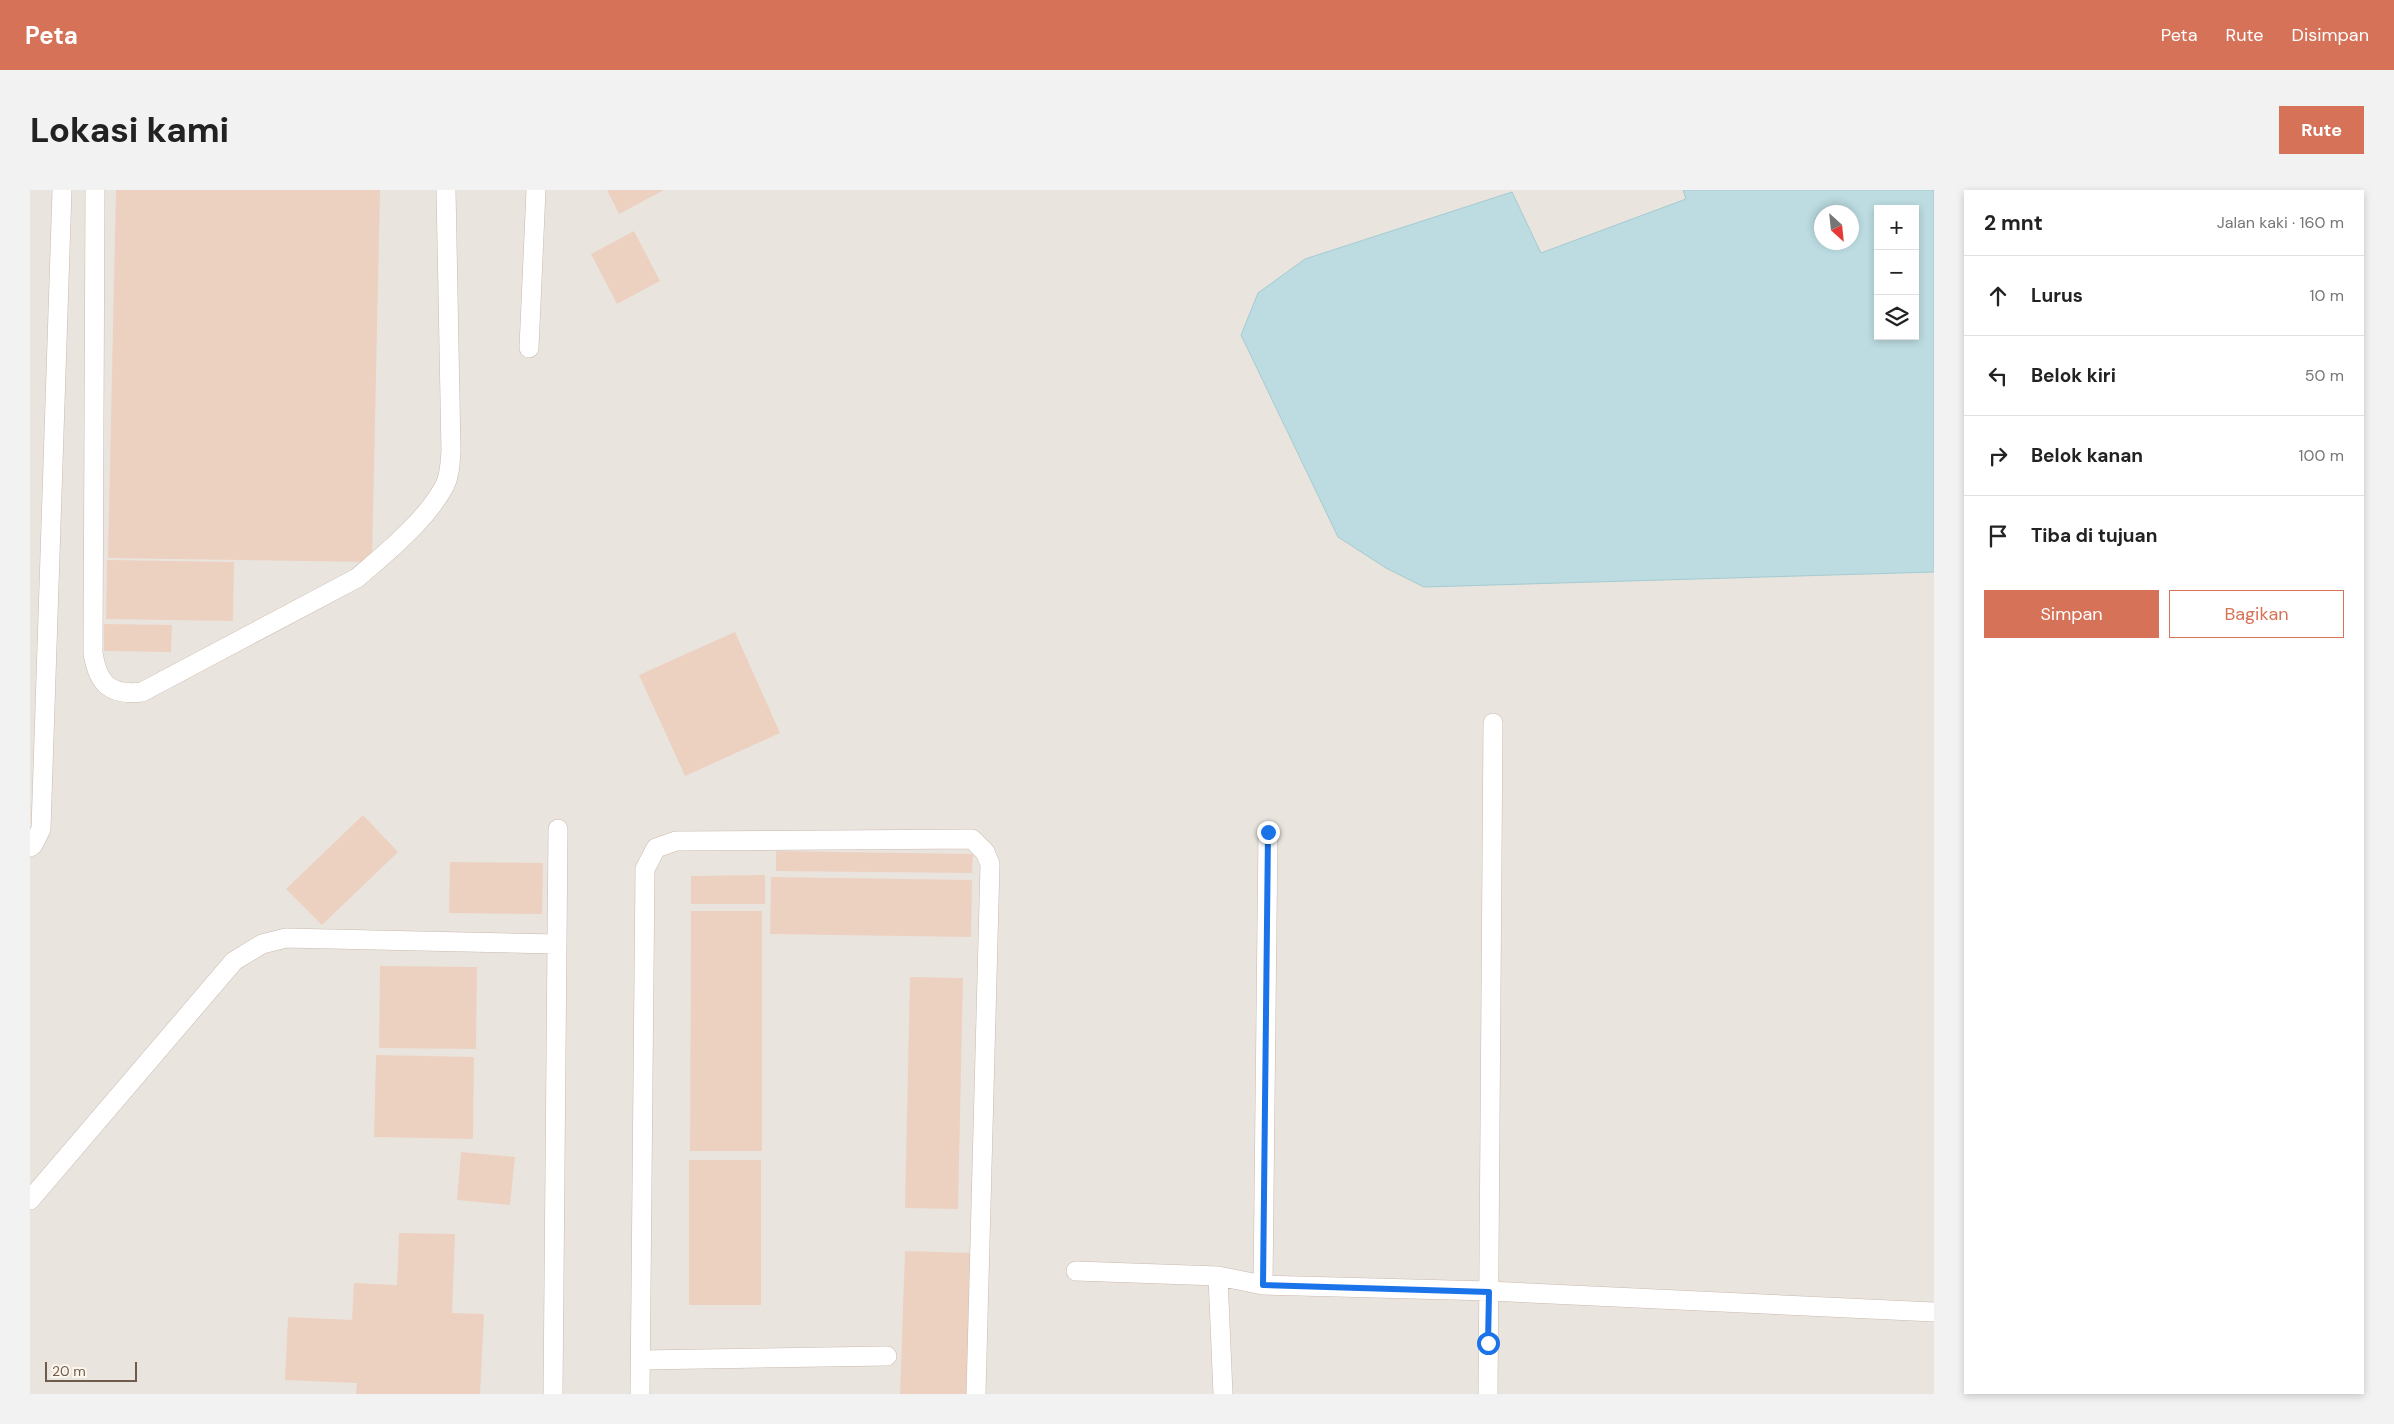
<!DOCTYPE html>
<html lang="id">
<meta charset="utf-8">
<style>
body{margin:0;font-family:"DM Sans",sans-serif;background:#f2f2f2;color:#222}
.controls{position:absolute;right:15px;top:15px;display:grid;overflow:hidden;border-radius:0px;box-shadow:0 2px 8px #0003}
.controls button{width:45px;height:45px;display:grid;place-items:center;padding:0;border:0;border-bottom:1px solid #e0e0e0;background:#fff;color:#222;font:25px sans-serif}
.compass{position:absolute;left:1784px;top:15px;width:45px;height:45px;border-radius:50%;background:#fff;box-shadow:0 2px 8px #0003;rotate:153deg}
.scale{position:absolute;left:15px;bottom:12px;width:92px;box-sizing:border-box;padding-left:5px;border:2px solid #70594d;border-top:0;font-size:14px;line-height:18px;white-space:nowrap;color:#70594d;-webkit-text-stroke:4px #fdf6eb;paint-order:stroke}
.stop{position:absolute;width:15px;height:15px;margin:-11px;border:4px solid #1a73e8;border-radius:50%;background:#fff}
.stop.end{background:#1a73e8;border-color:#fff;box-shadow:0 1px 5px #0008}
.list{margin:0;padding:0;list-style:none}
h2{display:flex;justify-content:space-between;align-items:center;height:65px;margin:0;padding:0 20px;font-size:21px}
h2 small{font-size:16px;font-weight:400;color:#767676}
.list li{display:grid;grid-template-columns:32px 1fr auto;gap:15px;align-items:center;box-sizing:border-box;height:80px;padding:0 20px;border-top:1px solid #e0e0e0}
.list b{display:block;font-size:19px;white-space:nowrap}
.list em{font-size:16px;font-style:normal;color:#767676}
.actions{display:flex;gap:10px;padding:15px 20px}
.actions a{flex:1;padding:11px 0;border:1px solid #d67258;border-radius:0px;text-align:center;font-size:18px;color:#d67258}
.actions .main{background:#d67258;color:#fff}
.icon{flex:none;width:28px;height:28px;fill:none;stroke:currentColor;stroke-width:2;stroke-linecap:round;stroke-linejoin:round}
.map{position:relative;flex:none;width:1904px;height:1204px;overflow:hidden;border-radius:0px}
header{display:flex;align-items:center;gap:30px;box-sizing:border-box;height:70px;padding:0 25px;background:#d67258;color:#fff}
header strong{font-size:24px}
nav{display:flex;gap:28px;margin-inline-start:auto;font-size:18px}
.intro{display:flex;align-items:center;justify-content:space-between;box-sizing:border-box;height:120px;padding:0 30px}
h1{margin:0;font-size:35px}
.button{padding:12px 22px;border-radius:0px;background:#d67258;color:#fff;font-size:18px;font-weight:700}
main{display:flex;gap:30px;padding:0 30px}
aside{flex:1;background:#fff;border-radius:0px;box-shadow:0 2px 8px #0003}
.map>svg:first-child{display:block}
.industrial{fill:#eae4df;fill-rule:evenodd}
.water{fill:#bcdce1;stroke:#a3cbd1;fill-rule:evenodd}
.building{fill:#ecd1c0}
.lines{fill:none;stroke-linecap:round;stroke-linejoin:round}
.lane-casing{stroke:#cab9ad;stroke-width:20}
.lane{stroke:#fff;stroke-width:19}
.route{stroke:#1a73e8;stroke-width:6}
</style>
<header>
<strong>Peta</strong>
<nav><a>Peta</a><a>Rute</a><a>Disimpan</a></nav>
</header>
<div class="intro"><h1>Lokasi kami</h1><a class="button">Rute</a></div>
<main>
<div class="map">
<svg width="1904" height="1204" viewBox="0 0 1904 1204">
<rect width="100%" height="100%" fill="#faf1e5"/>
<path class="industrial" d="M0 0H1904V1204H0ZM1848 19H1885V146H1848ZM1792 22H1822V52H1792Z"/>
<path class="water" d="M1653 0H1904V382L1394 397 1356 378 1308 347 1211 145 1228 103 1275 69 1482 2 1511 63 1656 9ZM1848 19H1885V146H1848ZM1792 22H1822V52H1792Z"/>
<path class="building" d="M86 0H350L342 372 78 368Z
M577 0H634L589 24Z
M604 41 630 91 587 114 561 64Z
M77 370 204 372 203 431 76 429Z
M74 434 142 435 141 462 74 461Z
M705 442 750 543 655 586 609 485Z
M333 625 368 662 292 735 256 699Z
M746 661 943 664 942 683 746 681Z
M420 672 513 673 512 724 419 723Z
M735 685V714H661V686Z
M741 687 942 690 941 747 740 744Z
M661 721H732V961H660Z
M350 776 447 777 446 859 349 858Z
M880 787 933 788 928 1019 875 1018Z
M346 865 444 867 443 949 344 947Z
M431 962 485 967 480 1015 427 1010Z
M659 970H731V1115H659Z
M369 1043 425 1044 422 1123 454 1124 450 1204H326L327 1193 255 1190 258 1127 322 1130 324 1093 367 1095Z
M875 1061 942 1063 937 1204H870Z"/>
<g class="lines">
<defs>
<path id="lane" d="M65 0 63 463C68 494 80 506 112 502L327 388C356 363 397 330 415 295 420 285 420 273 421 261L416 0
M499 158 506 0
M0 657 3 655 11 639 32 0
M0 1010 204 771 232 754 256 748 527 754
M1046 1081 1188 1086 1233 1095 1459 1101 1904 1122
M1188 1086 1193 1204
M1233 1095 1238 642
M612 1170 857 1166
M523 1204 528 639
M610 1204 615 679 626 658 646 651 942 649 955 662 960 674 946 1204
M1458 1204 1463 533"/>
</defs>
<use href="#lane" class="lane-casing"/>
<use href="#lane" class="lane"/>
</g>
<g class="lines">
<path class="route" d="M1238 642 1233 1095 1459 1102 1458 1153"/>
</g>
</svg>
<div class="controls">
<button>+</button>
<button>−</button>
<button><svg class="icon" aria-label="layers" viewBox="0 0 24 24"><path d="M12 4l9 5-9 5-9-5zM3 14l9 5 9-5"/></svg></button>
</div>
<svg class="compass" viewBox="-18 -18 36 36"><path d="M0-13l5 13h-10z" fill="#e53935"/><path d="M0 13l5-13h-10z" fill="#767676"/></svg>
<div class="scale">20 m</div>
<div class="stop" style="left:1458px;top:1153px"></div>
<div class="stop end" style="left:1238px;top:642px"></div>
</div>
<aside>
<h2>2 mnt<small>Jalan kaki · 160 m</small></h2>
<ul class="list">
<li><svg class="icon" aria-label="ahead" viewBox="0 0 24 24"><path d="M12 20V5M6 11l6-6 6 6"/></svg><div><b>Lurus</b></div><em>10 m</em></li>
<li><svg class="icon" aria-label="left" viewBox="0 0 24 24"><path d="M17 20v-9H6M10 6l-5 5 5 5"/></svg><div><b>Belok kiri</b></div><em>50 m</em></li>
<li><svg class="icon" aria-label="right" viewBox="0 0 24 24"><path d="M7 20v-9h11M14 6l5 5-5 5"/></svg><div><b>Belok kanan</b></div><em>100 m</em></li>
<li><svg class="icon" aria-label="arrive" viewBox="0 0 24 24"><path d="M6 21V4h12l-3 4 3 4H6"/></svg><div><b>Tiba di tujuan</b></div></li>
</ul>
<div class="actions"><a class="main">Simpan</a><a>Bagikan</a></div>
</aside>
</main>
